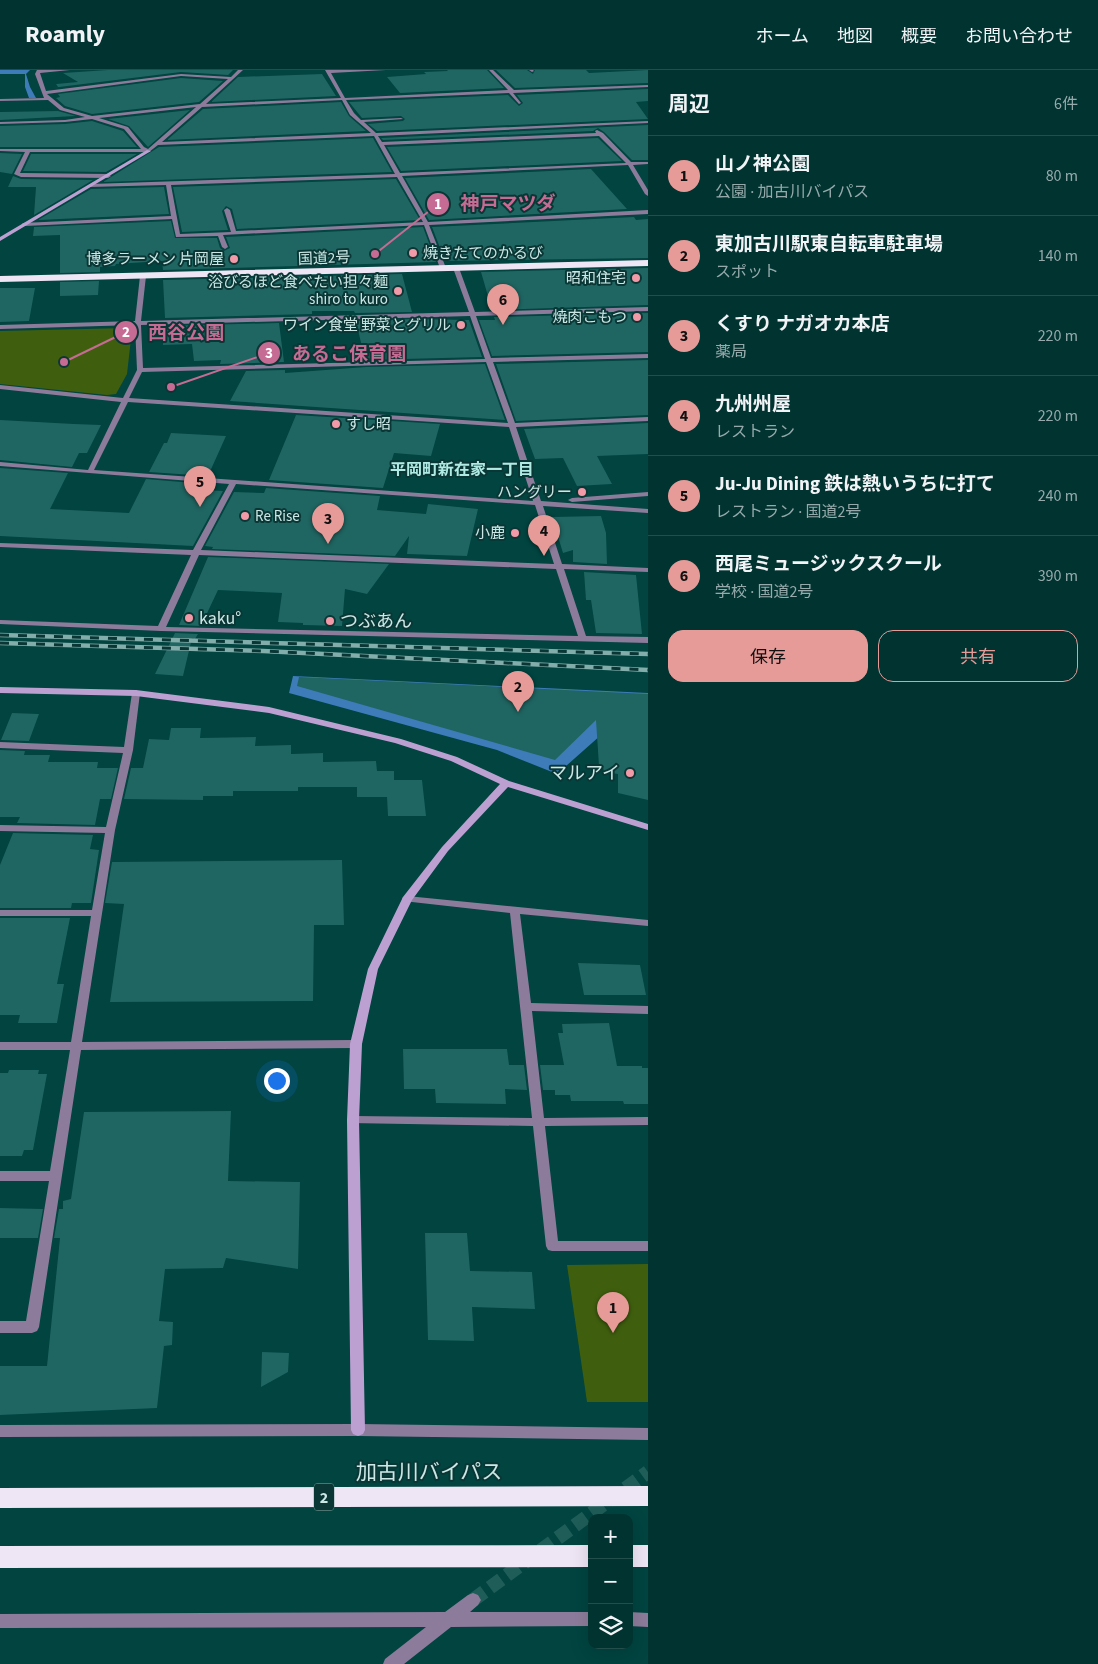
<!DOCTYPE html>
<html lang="ja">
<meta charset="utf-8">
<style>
body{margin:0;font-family:"Source Sans 3","Noto Sans JP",sans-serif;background:#0f3f3c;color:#f1f3f6}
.controls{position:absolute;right:15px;bottom:15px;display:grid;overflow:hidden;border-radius:10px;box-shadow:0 5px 20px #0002}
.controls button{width:45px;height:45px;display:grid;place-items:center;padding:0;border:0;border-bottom:1px solid #234e4c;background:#013330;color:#f1f3f6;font:25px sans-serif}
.you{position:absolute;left:276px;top:1010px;width:18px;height:18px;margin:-12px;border:4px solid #fff;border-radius:50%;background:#1a73e8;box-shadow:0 0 0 8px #1a73e833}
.badge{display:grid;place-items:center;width:32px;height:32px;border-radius:50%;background:#e69b98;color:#111;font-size:16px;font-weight:700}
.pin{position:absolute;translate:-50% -41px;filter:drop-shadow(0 1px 2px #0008)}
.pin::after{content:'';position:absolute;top:26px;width:18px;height:15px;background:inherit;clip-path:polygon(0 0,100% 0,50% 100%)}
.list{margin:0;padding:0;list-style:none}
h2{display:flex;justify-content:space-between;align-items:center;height:65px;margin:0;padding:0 20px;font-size:21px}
h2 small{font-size:16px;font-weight:400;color:#96aaab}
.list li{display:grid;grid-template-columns:32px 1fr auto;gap:15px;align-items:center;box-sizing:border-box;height:80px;padding:0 20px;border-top:1px solid #234e4c}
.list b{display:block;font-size:19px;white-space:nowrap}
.list p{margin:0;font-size:16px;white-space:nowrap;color:#96aaab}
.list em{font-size:16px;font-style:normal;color:#96aaab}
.actions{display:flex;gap:10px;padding:15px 20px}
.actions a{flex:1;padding:11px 0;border:1px solid #e69b98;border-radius:15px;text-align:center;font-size:18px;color:#e69b98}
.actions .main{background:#e69b98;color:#111}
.icon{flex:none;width:28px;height:28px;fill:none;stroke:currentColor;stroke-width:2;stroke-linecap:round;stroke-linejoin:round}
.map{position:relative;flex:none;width:648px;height:1594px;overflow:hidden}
header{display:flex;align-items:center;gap:30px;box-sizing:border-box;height:70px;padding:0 25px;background:#013330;border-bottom:1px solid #234e4c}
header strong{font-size:24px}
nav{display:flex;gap:28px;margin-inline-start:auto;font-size:18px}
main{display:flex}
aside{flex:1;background:#013330}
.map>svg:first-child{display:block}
.green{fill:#3f5f0e}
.water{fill:#3d7cb9}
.building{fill:#1f6561}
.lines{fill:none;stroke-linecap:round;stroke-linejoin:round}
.street-tunnel{stroke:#1f5d59;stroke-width:14;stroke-dasharray:14 7;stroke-linecap:butt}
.street{fill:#8d7b9b;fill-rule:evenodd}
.secondary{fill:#bca0d2;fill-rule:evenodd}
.highway{fill:#eee5f5;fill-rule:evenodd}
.rail-casing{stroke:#83adab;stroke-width:4.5}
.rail{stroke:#0a3735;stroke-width:3;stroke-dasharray:9;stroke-linecap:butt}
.poi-dot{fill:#f39aa8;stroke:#0a3735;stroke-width:2}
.labels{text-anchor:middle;stroke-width:4;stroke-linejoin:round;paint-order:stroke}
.far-poi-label{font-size:15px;fill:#cce8e6;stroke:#0a3735;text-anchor:end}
.far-street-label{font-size:15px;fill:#cce8e6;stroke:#0a3735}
.far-neighbourhood-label{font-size:16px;font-weight:bold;fill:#b0eae5;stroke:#0a3735}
.shield{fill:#0a3735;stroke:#92b3b1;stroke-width:1}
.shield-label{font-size:16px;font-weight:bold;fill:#cce8e6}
.poi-label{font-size:18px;fill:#cce8e6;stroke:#0a3735;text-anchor:start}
.near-street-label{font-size:21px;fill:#cce8e6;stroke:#0a3735}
.leader{fill:none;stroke:#c66b93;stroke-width:2}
.callout-dot{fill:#c66b93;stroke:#0a3735;stroke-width:2}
.mark-label{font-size:15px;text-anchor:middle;font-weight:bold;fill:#fff}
.callout-label{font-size:19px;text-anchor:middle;font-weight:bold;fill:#c66b93;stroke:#0a3735;stroke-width:4;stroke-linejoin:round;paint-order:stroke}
</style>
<header>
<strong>Roamly</strong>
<nav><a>ホーム</a><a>地図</a><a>概要</a><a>お問い合わせ</a></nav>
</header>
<main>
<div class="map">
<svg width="648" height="1594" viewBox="0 0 648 1594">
<rect width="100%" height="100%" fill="#014440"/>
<path class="green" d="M127 258 132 260 127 304 116 324 107 325 0 314V261Z
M648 1194V1332H587L567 1195Z"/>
<path class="water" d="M0 0H30L26 4 30 17 36 28H29L25 17V4H0Z
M293 606 648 623V664L601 665 557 704 497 680 289 623Z"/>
<path class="building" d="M108 0H233L228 5 181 2 51 18 58 17 56 14 78 12 63 3Z
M447 0H487L504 18 400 23 387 7 426 4 424 2 448 1Z
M496 0H527L533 4 535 0H586L589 3 648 0V13L515 18Z
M322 4 336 26 211 32 238 7Z
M181 8 223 11 199 32 92 44 65 36 56 28 60 27 58 24Z
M648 19V31L636 32 648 49 377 61 368 54 403 51 405 49 401 46 362 48 349 32 508 25 519 36 523 33 517 25Z
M341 32 349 46 366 61 167 70 203 39Z
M190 40 148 77 129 56 108 49Z
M58 41 76 46 0 50V42Z
M92 51 123 61 137 77H0V56L65 54Z
M648 55V90H632L604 62 598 58 593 61 383 70 381 68Z
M373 68 392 102 103 112 159 77Z
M598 68 622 91 401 101 387 77Z
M0 83 22 84 12 104 0 102Z
M31 84H137L106 102 23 101Z
M591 99 627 139 429 150 405 108Z
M13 106 21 109 93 110 34 145 36 117H8Z
M396 109 420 150 237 159 232 139 226 136 222 141 228 160 182 162 173 117Z
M164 117 169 144 38 150 91 119Z
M634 147 636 150 648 149V188L445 191 432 157Z
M171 151 175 168H217L220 178 224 181 230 178 226 167 423 157 436 192 163 200 162 191 116 194 115 196 100 197V202L60 203V165L33 166 34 157Z
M648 198V235L492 240 481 202Z
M402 204 412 242 355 243 354 241H312V244L165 248 163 210Z
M99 211 98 225 60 226V212Z
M0 218H35L29 251 0 252Z
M648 243V282L492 286 479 250H495L494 247Z
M414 249 469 250 482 287 365 290 356 251Z
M279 253 284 292 220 294 221 290 194 291 192 274 163 275 164 256Z
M648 290V345L516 351 496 294Z
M485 294 505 350 230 331 246 301 285 300V303L366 297Z
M296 345 440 354 431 386 394 383 383 418 269 410Z
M0 350 74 354 101 355 87 383H79L72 397 0 390Z
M648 353V384L597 386 612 414 577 416 563 388 535 389 524 359Z
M171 363 226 366 208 406 149 402 164 373H167Z
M0 398 68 403 50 439 129 443 146 409 205 414 202 420 223 421 193 476 0 466Z
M266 418 380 426 377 440 426 444 428 434 478 439 467 486 407 484 409 466 395 486 212 479 213 477 205 476 234 422 264 423Z
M601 446 606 463 607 494 573 492V480L563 483 552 447Z
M208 487 389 494 367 524 345 519 342 556 303 555V553L278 552 282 523 218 520 201 556 179 555Z
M584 502 636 505 642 564 596 563 591 530H586Z
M175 563 198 564 195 569 192 568 183 606 155 604Z
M299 607 648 624V730L618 723V704L604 702 603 697 599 696 596 650 555 690 297 616Z
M12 643 39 644 29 671 1 670Z
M171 658H201L200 668 256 667 255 676 291 675V684L323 683V692L376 691 377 701H394V710H422L426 746H388L387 727H357V717H298V721H233V726H203V730L124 729 131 698H143L149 669 169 670Z
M0 680 25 681 24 685H50L48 692H98L97 698H118L111 729H100L95 755 17 753 20 747H0Z
M13 763 93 765 90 779 99 780 91 833H72L71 838H0V795Z
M342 790 344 855H314L313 931 110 932 124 834 105 833 112 792Z
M0 848H70L57 914H64L57 953H18L20 945H0Z
M578 893 640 895 646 925H584Z
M609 953 617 996H642V998H648V1034H624L623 1031H571L570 1025H555V1020H543L540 995H564L558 963H563L562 954Z
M403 979H507L509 995H524L527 1020 505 1019 506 1034 436 1033 435 1019H404Z
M9 1000H39L38 1004H47L33 1080H24L22 1086H0V1003H8Z
M231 1041 228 1111 300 1112 298 1199 226 1188 223 1198 165 1199 159 1251 173 1252 172 1275 164 1276 157 1338 0 1345V1296H47L60 1168H54L59 1139H63V1131L71 1129 84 1042Z
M0 1138 43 1139 38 1168H0Z
M425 1163H467L470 1201 532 1202 535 1239 472 1237 474 1271 428 1270Z
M262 1282 289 1283 288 1302 261 1317Z"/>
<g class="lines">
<path class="street-tunnel" d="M473 1530 648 1402"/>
<path class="street" d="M37 0H70L40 3 46 21 181 4 231 7 238 0H243L206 34 341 28 325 0H386L331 3 345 28 508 20 489 0H493L514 20 648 15V17L513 23 521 33 519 34 509 23 346 30 354 43 361 50 401 48 403 49 364 52 376 63 648 51V53L378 66 382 72 596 63 595 61 597 60 603 63 631 92H648V94L633 95 648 120V126L645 124 628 95 402 106 428 152 648 140V144L429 155 446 198 443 200 440 198 424 155 223 165 228 177 225 179 222 177 218 166 176 167 172 149 25 156 22 154 23 153 171 146 166 115 89 117 91 114 395 104 374 66 158 75 149 82H30L20 103 108 104 111 106 108 108 21 107 14 104 25 82 0 81V79H141L124 59 92 49 65 52 0 54V52L65 50 85 47 60 40 48 30 0 31V29L44 28 35 4ZM181 6 228 9 200 34 92 46 64 38 47 24ZM342 30 350 45 371 63 162 72 202 37ZM196 37 148 79 144 77 128 57 99 48ZM599 66 626 93 400 103 384 75ZM397 107 423 152 236 161 230 140 227 138 224 140 231 162 180 164 171 115Z
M529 0H533L534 1 532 2Z
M456 196 459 198 475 242 648 237V241L476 246 491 288 648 284V288L493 292 515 353 648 347V351L516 357 541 431 648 439V443L543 436 562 494 648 498V502L564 499 586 566 648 567V573L161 561 0 554V550L158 556 191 485 0 477V473L193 480 229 414 0 396V392L88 400 121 332 0 319V315L123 328 137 300 135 255 0 259V255L135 251 140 206 143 204 146 206 141 251 469 242 453 198ZM470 246 485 289 143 298 141 255ZM486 292 508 353 129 328 142 302ZM128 332 509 357 533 431 94 400ZM236 414 535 435 554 494 201 480ZM199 485 556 499 578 566 166 557Z
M648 422V426L572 432 568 430 572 428Z
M136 620 140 623 133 680 115 760 82 972 356 970 360 971 362 974 360 977 356 978 81 980 39 1257 37 1261 32 1263H0V1251H26L49 1111H0V1101H50L70 980H0V972H71L91 846H0V840H92L105 763 0 761V755L106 757 123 683 0 678V672L124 677 132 623Z
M407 826 648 850V856L520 844 531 933 648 936V944L532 941 544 1048 648 1047V1055L545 1056 558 1171H648V1181H552L548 1180 546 1176 533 1056 349 1053 347 1050 349 1047 353 1046 532 1048 510 843 403 831 402 829 403 827Z
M358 1354 648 1358V1370L358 1366 0 1367V1355Z
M473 1523 478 1525 481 1530 478 1535 470 1542H592V1556L451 1557 404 1594H383L385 1589 426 1557 0 1558V1544L445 1542 468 1525Z
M629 1542 648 1543V1557L629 1556Z"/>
<path class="secondary" d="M147 80 151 81 0 171V167Z
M0 617 136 620 269 637 401 669 457 687 509 711 648 754V760L508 717 448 781 412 830 378 899 362 974 359 1050 365 1360 363 1364 358 1366 353 1364 351 1360 347 1050 350 974 368 899 403 827 442 777 500 714 451 691 395 673 269 643 136 626 0 623Z"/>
<path class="highway" d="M648 190V196L0 212V206Z
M648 1416V1436L0 1438V1418Z
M592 1475V1497L0 1498V1476Z
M629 1475H648V1497H629Z"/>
<defs>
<path id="rail" d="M0 565 648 584
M0 573 263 581 648 600"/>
</defs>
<use href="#rail" class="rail-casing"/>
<use href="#rail" class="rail"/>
</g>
<g class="poi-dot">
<circle cx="413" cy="183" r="5"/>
<circle cx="234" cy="189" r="5"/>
<circle cx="636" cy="208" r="5"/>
<circle cx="398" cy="221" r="5"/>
<circle cx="637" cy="247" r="5"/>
<circle cx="461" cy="255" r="5"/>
<circle cx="336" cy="354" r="5"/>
<circle cx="582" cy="422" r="5"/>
<circle cx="245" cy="446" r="5"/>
<circle cx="515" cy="463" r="5"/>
<circle cx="189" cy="548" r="5"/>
<circle cx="330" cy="551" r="5"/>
<circle cx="630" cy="703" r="5"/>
</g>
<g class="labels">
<g class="far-poi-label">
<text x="423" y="188" text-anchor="start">焼きたてのかるび</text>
<text x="224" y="194">博多ラーメン 片岡屋</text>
<text x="626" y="213">昭和住宅</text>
<text x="388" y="217">浴びるほど食べたい担々麺<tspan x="388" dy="17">shiro to kuro</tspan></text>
<text x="627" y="252">焼肉こもつ</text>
<text x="451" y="260">ワイン食堂 野菜とグリル</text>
<text x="346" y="359" text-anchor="start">すし昭</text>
<text x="572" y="427">ハングリー</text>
<text x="255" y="451" text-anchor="start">Re Rise</text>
<text x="505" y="468">小鹿</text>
</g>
<g class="far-street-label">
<text transform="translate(324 188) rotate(-2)" y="5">国道2号</text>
</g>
<g class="far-neighbourhood-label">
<text x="462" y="405">平岡町新在家一丁目</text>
</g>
<rect class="shield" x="314" y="1413.5" width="20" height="27" rx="4"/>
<g class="shield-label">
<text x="324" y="1433">2</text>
</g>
<g class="poi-label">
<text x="199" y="554">kaku°</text>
<text x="340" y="557">つぶあん</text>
<text x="620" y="709" text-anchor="end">マルアイ</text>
</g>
<g class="near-street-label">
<text x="429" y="1409">加古川バイパス</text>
</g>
</g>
<path class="leader" d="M375 184L438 134M64 292L126 262M171 317L269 283"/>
<g class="callout-dot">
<circle cx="375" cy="184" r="5"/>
<circle cx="64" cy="292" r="5"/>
<circle cx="171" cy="317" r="5"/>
<circle cx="438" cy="134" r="12"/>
<circle cx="126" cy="262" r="12"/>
<circle cx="269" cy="283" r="12"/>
</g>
<g class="mark-label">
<text x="438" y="139">1</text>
<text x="126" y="267">2</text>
<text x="269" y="288">3</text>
</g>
<g class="callout-label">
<text x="508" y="140">神戸マツダ</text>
<text x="186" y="269">西谷公園</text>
<text x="349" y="290">あるこ保育園</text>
</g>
</svg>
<div class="controls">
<button>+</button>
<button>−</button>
<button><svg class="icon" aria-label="layers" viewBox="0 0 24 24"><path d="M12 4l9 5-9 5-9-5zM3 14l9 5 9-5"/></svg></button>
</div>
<div class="you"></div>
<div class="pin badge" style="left:613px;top:1263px">1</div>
<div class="pin badge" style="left:518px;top:642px">2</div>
<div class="pin badge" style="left:328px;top:474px">3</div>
<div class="pin badge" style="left:544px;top:486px">4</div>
<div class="pin badge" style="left:200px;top:437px">5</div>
<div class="pin badge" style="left:503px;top:255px">6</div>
</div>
<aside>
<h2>周辺<small>6件</small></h2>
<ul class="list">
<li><span class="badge">1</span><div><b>山ノ神公園</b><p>公園 · 加古川バイパス</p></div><em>80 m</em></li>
<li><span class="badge">2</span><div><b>東加古川駅東自転車駐車場</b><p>スポット</p></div><em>140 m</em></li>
<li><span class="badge">3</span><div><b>くすり ナガオカ本店</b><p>薬局</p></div><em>220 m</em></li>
<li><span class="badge">4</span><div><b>九州州屋</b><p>レストラン</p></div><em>220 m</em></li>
<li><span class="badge">5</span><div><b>Ju-Ju Dining 鉄は熱いうちに打て</b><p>レストラン · 国道2号</p></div><em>240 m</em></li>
<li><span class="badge">6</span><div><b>西尾ミュージックスクール</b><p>学校 · 国道2号</p></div><em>390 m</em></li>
</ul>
<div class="actions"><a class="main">保存</a><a>共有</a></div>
</aside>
</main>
